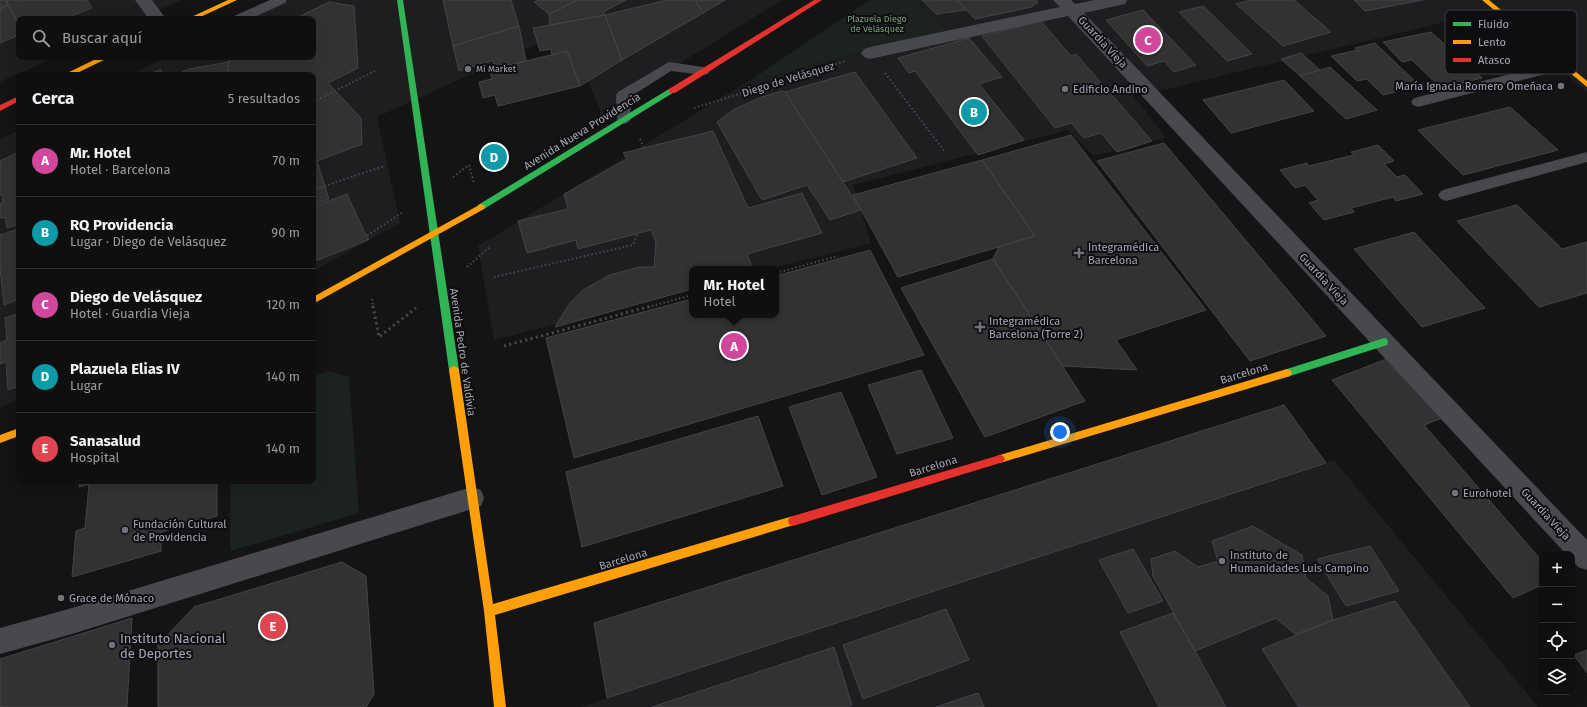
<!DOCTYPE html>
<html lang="es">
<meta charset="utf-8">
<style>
body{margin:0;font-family:"Fira Sans",sans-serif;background:#181818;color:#f1f3f6}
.controls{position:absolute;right:12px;bottom:12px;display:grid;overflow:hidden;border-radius:8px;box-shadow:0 4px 16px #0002}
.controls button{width:36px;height:36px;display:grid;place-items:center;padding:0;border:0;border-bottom:1px solid #2f2f2f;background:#0f0f0f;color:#f1f3f6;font:20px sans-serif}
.you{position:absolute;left:1060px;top:432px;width:14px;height:14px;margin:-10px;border:3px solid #fff;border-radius:50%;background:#1a73e8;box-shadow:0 0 0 6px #1a73e833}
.badge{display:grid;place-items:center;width:26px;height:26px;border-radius:50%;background:#72747d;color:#fff;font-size:13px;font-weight:700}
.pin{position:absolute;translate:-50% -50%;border:2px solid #fff;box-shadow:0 1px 4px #0006}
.popup{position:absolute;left:689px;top:266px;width:90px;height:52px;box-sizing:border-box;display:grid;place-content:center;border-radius:8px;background:#0f0f0f;filter:drop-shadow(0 1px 3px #0005);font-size:13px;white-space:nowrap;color:#9b9c9e}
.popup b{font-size:15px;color:#f1f3f6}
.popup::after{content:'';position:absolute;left:50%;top:100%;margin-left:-8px;border:8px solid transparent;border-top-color:#0f0f0f}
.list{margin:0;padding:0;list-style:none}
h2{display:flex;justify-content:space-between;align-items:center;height:52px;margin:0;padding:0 16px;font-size:17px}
h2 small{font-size:13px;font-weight:400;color:#9b9c9e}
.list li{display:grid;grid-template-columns:26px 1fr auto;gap:12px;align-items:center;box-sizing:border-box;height:72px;padding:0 16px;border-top:1px solid #2f2f2f}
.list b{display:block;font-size:15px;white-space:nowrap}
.list p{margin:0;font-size:13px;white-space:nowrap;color:#9b9c9e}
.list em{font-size:13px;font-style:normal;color:#9b9c9e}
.icon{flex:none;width:22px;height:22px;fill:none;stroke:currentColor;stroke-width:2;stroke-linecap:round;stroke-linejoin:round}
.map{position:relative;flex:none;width:1587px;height:707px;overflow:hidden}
.search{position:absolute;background:#0f0f0f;box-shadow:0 4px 16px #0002;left:16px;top:16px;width:300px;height:44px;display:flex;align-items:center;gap:10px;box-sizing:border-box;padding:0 14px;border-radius:8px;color:#9b9c9e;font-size:15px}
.panel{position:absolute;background:#0f0f0f;box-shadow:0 4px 16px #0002;left:16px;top:72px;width:300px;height:412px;border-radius:8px}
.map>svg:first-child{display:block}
.built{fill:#1e1e20}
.green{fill:#1c231e}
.building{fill:#323233;stroke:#434448}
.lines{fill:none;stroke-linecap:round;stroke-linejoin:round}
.path-far1{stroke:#4a4a4f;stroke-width:2;stroke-dasharray:1.5 2.5;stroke-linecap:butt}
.path{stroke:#4a4a4f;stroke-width:3;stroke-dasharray:2 3.5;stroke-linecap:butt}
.lane{fill:#48494d;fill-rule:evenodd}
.street{fill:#48494d;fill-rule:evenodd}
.fast{fill:#30b455;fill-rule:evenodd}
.slow{fill:#ff9f0a;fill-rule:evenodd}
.jam{fill:#e5322d;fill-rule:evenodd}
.poi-dot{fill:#72747d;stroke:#0e0e10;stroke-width:1.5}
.labels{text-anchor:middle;stroke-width:4;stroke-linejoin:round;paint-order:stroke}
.far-park-label{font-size:9px;fill:#7ca081;stroke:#0e0e10}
.far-poi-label{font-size:9px;fill:#a5a8b5;stroke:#0e0e10;text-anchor:start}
.street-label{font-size:11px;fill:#a5a8b5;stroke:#0e0e10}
.poi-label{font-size:11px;fill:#a5a8b5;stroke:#0e0e10;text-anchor:start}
.near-poi-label{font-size:13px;fill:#a5a8b5;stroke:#0e0e10;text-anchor:start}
.key{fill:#0e0e10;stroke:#3b3c42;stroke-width:1}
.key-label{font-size:11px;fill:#a5a8b5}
</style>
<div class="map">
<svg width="1587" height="707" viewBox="0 0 1587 707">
<rect width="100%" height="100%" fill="#141414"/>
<path class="built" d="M0 0H182L140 19H19V57H56L0 82Z
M288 0H782L601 112 566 31 377 117 400 223 313 271V75H129L166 57H313V19H246Z
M917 0H1587V92L1491 11 1159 91 1132 94 1166 138 1094 156 1068 130 853 185 871 243 769 269H692V289L494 340 478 246 749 81 947 31Z
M19 130V400L0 407V139Z
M1334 460 1538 707H581L607 698Z"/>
<path class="green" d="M870 0H917L947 31 749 81Z
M328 371 349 377 359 513 230 551 231 481H313V377Z"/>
<path class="building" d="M0 0H6L8 5 0 9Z
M6 0H87L92 8 63 19H19V24Z
M443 0H511L519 26 453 46Z
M538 0H578L549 14 534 2Z
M578 0H626L603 12 605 15 550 25 549 14Z
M667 0H695L703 13 622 60 605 15Z
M695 0H725L703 13Z
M922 0H957L966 10 936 14Z
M957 0H1036L1038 2 1032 7 975 19Z
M1251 0H1294L1331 32 1283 46 1236 4Z
M1354 0H1423L1365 11Z
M329 2 354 6 358 68 328 83 361 118 362 144 317 161 329 199 313 205V75H176L189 69 229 62V57H313V19H294Z
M8 5 19 24V35L0 43V9Z
M1203 6 1252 54 1227 61 1179 12Z
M1143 10 1196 65 1174 72 1164 61 1147 66 1106 20Z
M605 15 622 60 580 86 567 51 552 55 551 49 540 51 533 28Z
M1041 21 1071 56 1076 54 1152 141 1117 152 1101 133 1084 138 1071 123 1055 128 982 36Z
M519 26 526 61 495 68 493 60 459 71 453 46Z
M1431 32 1482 78 1441 88 1412 60 1402 62 1383 42Z
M969 38 1002 77 979 84 1024 140 978 155 915 71 909 73 898 58Z
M1375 43 1420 86 1383 95 1367 79 1357 81 1331 56 1358 50 1355 48Z
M567 51 580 86 498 106 495 95 483 98 479 82 492 79 489 70Z
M1301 53 1320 70 1300 76 1281 59Z
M1330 67 1377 110 1346 119 1300 76Z
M161 69 162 75H149Z
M855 72 917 158 843 182 785 92Z
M1284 80 1314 111 1231 133 1203 100Z
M781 91 785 92 861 210 830 220 807 185 762 200 717 122 733 110 759 98Z
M1510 107 1558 150 1463 175 1418 130Z
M713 131 748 208 802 193 822 233 747 254 753 269H692V289L555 327 570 303 583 290 610 275 639 267H654L656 242 651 230 578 249 576 240 527 253 518 221 568 209 564 194 627 159 623 153Z
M1071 135 1206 310 1116 340 1137 370 1063 366 993 259 999 247 1035 236 982 160Z
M1164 143 1326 336 1250 361 1097 161Z
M1378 145 1394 161 1384 164 1397 177 1405 175 1423 194 1396 201 1393 197 1351 208 1354 212 1324 220 1309 203 1318 200 1305 185 1295 188 1280 170 1307 163 1309 166 1354 155 1351 152Z
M19 152V224L7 228 5 217 0 218V204L3 203 2 194 0 195V161Z
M982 160 1035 236 898 277 853 195Z
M347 194 368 240 313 262V207Z
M1517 205 1562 249 1587 242V293L1539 307 1457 221Z
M19 229V299L4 305 0 268V235Z
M1414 232 1485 308 1422 327 1354 249Z
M870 250 924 355 574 458 546 338 692 299V315H776V276Z
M993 259 1085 401 985 437 901 288Z
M19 313V386L8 390 6 362 0 364V343L7 340 5 318Z
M1389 358 1442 418 1424 425 1542 561V585L1513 598 1332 380Z
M921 370 953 438 897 454 868 385Z
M841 392 877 477 822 495 789 407Z
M1284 405 1326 463 607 698 594 623Z
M758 416 783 486 582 547 566 472Z
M80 481H217V516L161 532V551L72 577 76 531 85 528 89 484 79 487Z
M1253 526 1302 555 1306 578 1328 596 1333 620 1295 634 1276 618 1195 651 1153 576 1151 559 1175 551 1198 567 1218 561 1212 541Z
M1370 546 1399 591 1346 606 1317 559Z
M1133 549 1163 601 1128 613 1099 560Z
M342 562 366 576 374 694 366 707H158V645L194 607Z
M1395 601 1470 707H1299L1262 649 1333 620Z
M946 609 969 660 863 699 843 645Z
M1173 613 1195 651 1226 707H1159L1120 632Z
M132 618 127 707H0V659Z
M834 647 852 705 847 707H652Z
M1587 650V673L1574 655Z
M978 693 984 707H936Z"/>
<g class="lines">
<path class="path-far1" d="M885 73 945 152
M227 75 229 57
M313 102 375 71
M694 108 846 61
M640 139 644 148
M453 177 469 165 474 183
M313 190 384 166
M368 240V235L403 212
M467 267 490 247
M776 273 838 256
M494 277 633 245 638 233
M372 299 373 307
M648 307 692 295"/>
<path class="path" d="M373 306 379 337 416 308
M504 346 651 306"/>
<path class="lane" d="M270 0H287L285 3 250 19H233L234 16Z
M1563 61 1568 62 1570 65 1568 68 1418 107 1413 105 1411 102 1413 99 1418 97Z
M669 62 703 67 708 68 710 71 708 74 703 75 671 71 630 97 631 119 629 122 624 124 619 122 617 119 616 95 618 92Z
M1587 152V162L1446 201 1441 199 1438 195 1441 191 1446 189Z"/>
<path class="street" d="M135 0H152L166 19H149Z
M1053 0H1071L1075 4 1095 0H1127L1125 4 1084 13 1587 540V570L1578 567 1572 560V554H1566L1068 16 870 59 864 57 861 53 864 49 870 47 1060 7Z
M472 487 481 490 484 498 481 506 472 509 72 634 0 654V628L72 608Z"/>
<path class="fast" d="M397 0H403L459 370 457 373 454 374 451 373 449 370Z
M669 89H672L676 91 484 209H478L477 207 478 205Z
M1384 338 1387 339 1388 342 1387 345 1287 377 1284 376 1282 373 1284 370 1287 369Z"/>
<path class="slow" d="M228 0H237L196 19H187Z
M1482 0H1489L1587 81V87Z
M100 57H110L73 75H63Z
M481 204 484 205 485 207 484 209 313 304V297Z
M454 366 457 367 459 370 493 604 793 516 797 518 798 521 797 524 495 615 506 707H494L484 611 449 370 451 367Z
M1287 369 1290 370 1292 373 1290 376 1287 377 1000 463 997 462 995 459 997 456 1000 455Z
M19 428V436L0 443V435Z"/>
<path class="jam" d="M814 0H822L675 93H669V89Z
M19 96V101L0 111V105Z
M1000 455 1003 456 1005 459 1003 462 1000 463 793 526 789 524 788 521 789 518 793 516Z"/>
</g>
<g class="poi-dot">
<circle cx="468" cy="69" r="4"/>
<circle cx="1561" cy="86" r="4"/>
<circle cx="1065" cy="89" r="4"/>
<path d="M1077 247h4v4h4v4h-4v4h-4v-4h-4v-4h4z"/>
<path d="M978 321h4v4h4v4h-4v4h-4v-4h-4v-4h4z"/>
<circle cx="1455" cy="493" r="4"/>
<circle cx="125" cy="530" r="4"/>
<circle cx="1222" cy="561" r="4"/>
<circle cx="61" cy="598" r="4"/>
<circle cx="112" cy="645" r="4"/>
</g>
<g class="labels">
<g class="far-park-label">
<text x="877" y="22">Plazuela Diego<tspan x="877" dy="10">de Velásquez</tspan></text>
</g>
<g class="far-poi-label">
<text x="476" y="72">Mi Market</text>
</g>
<g class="street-label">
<text transform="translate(1103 42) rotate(47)" y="4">Guardia Vieja</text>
<text transform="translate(788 79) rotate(-17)" y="4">Diego de Velásquez</text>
<text transform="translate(582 131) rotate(-32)" y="4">Avenida Nueva Providencia</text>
<text transform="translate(1324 279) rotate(47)" y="4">Guardia Vieja</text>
<text transform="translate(463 352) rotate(82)" y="4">Avenida Pedro de Valdivia</text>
<text transform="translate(1244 373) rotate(-17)" y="4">Barcelona</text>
<text transform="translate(933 466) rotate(-17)" y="4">Barcelona</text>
<text transform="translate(1546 514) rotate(47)" y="4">Guardia Vieja</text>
<text transform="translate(623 559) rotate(-17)" y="4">Barcelona</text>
</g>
<g class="poi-label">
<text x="1553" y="90" text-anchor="end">María Ignacia Romero Omeñaca</text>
<text x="1073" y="93">Edificio Andino</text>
<text x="1088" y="251">Integramédica<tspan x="1088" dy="13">Barcelona</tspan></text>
<text x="989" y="325">Integramédica<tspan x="989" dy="13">Barcelona (Torre 2)</tspan></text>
<text x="1463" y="497">Eurohotel</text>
<text x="133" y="528">Fundación Cultural<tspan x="133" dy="13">de Providencia</tspan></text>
<text x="1230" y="559">Instituto de<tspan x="1230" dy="13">Humanidades Luis Campino</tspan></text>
<text x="69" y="602">Grace de Mónaco</text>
</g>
<g class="near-poi-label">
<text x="120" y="643">Instituto Nacional<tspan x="120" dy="15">de Deportes</tspan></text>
</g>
</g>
<rect x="1445" y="10" width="132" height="64" rx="6" class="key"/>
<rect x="1453" y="22" width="18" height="4" fill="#30b455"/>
<rect x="1453" y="40" width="18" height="4" fill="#ff9f0a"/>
<rect x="1453" y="58" width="18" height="4" fill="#e5322d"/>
<g class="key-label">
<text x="1478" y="28">Fluido</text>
<text x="1478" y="46">Lento</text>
<text x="1478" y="64">Atasco</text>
</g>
</svg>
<div class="controls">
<button>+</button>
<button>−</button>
<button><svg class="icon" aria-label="locate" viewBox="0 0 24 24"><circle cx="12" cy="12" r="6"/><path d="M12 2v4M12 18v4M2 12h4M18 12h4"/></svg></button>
<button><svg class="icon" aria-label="layers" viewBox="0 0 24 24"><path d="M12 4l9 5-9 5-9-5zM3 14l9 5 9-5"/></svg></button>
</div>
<div class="you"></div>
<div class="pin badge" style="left:734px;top:346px;background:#d1479c">A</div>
<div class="popup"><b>Mr. Hotel</b>Hotel</div>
<div class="pin badge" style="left:974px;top:112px;background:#0f9aa8">B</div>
<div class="pin badge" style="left:1148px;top:40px;background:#d1479c">C</div>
<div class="pin badge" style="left:494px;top:157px;background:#0f9aa8">D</div>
<div class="pin badge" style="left:273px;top:626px;background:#e0444e">E</div>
<div class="search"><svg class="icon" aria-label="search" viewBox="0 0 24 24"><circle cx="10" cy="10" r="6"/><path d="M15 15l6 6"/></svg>Buscar aquí</div>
<section class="panel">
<h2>Cerca<small>5 resultados</small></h2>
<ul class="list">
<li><span class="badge" style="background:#d1479c">A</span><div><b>Mr. Hotel</b><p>Hotel · Barcelona</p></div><em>70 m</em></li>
<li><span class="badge" style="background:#0f9aa8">B</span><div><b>RQ Providencia</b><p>Lugar · Diego de Velásquez</p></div><em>90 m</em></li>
<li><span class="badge" style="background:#d1479c">C</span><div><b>Diego de Velásquez</b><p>Hotel · Guardia Vieja</p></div><em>120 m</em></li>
<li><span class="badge" style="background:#0f9aa8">D</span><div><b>Plazuela Elias IV</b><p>Lugar</p></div><em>140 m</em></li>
<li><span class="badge" style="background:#e0444e">E</span><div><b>Sanasalud</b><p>Hospital</p></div><em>140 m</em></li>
</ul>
</section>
</div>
